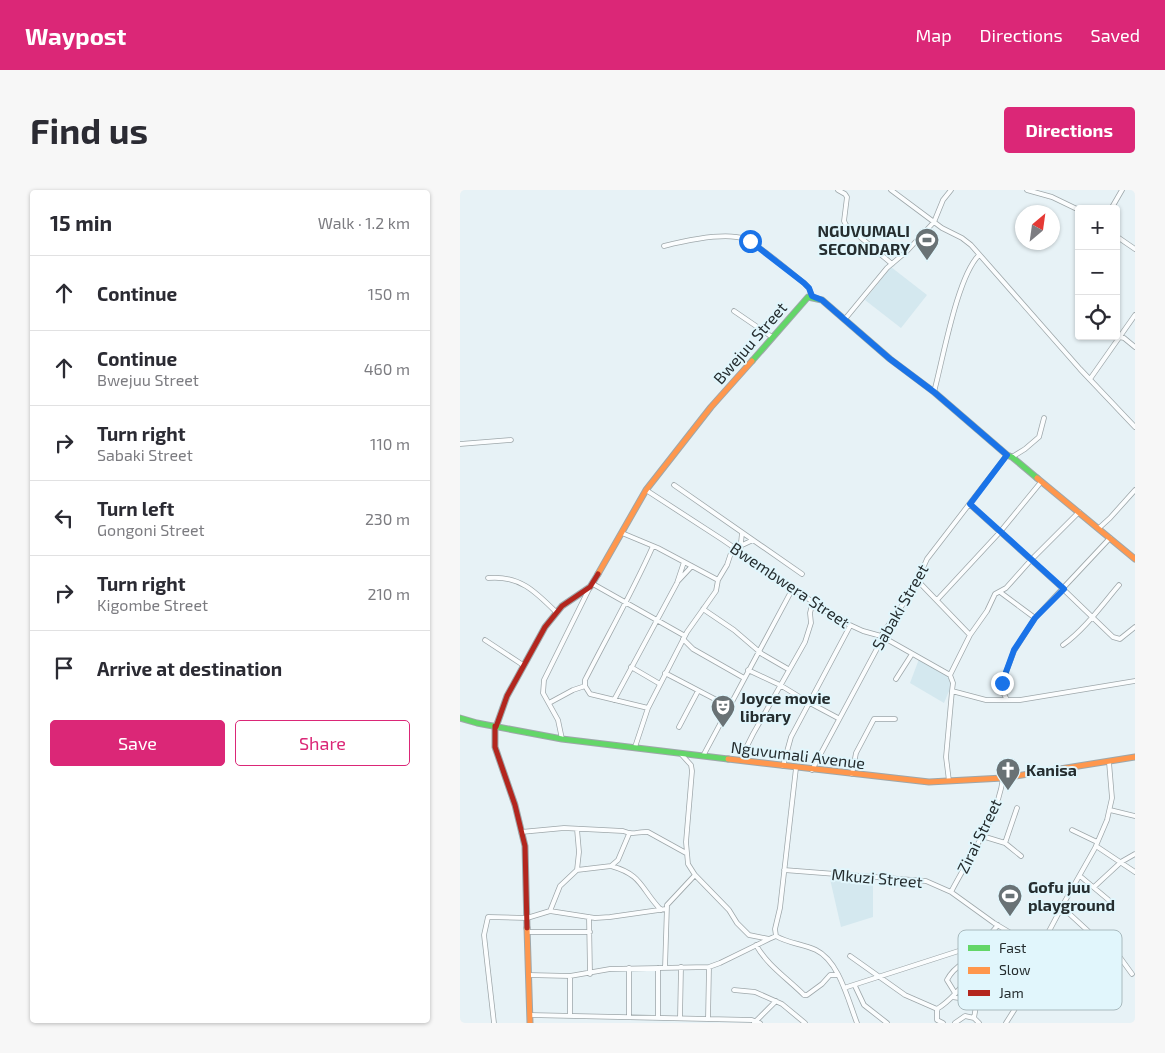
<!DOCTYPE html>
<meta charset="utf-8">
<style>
body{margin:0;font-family:"Exo 2",sans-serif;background:#f7f7f7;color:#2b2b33}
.controls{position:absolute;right:15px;top:15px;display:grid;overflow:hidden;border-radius:5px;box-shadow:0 1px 4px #0004}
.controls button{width:45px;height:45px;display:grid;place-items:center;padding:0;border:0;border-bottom:1px solid #e1e1e2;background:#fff;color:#2b2b33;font:25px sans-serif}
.compass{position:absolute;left:555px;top:15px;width:45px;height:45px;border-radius:50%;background:#fff;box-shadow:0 1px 4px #0004;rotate:29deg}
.stop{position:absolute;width:15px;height:15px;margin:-11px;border:4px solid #1a73e8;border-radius:50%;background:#fff}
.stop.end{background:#1a73e8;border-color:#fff;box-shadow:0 1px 5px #0008}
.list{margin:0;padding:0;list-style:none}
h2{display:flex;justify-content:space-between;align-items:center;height:65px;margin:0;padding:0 20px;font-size:21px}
h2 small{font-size:16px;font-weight:400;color:#7c7c81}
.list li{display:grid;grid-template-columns:32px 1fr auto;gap:15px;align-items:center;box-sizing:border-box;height:75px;padding:0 20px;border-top:1px solid #e1e1e2}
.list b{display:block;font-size:19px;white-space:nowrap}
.list p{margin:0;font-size:16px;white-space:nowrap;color:#7c7c81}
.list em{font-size:16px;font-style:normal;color:#7c7c81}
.actions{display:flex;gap:10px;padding:15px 20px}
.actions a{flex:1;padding:11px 0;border:1px solid #db2777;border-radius:5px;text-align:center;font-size:18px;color:#db2777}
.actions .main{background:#db2777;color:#fff}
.icon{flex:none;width:28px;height:28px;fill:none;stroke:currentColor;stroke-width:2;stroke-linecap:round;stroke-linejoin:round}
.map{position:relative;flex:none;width:675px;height:833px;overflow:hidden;border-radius:5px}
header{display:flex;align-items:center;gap:30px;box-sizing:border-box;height:70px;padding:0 25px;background:#db2777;color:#fff}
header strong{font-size:24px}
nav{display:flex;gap:28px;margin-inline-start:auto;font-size:18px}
.intro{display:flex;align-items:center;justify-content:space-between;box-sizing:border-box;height:120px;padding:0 30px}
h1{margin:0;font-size:35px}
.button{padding:12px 22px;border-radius:5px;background:#db2777;color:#fff;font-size:18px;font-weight:700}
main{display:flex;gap:30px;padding:0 30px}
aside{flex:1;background:#fff;border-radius:5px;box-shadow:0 1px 4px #0004}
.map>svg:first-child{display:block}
.built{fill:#d4e8ef}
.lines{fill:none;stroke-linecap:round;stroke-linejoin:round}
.street-casing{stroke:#9ea7aa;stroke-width:5.5}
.fast-casing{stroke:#9ea7aa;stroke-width:7}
.slow-casing{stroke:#9ea7aa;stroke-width:7}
.jam-casing{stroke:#9ea7aa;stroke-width:7}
.street{stroke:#fbfdfe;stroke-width:4}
.fast{stroke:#63d668;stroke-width:5}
.slow{stroke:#ff974d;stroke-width:5}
.jam{stroke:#b3261e;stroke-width:5}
.route{stroke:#1a73e8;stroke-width:6}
.labels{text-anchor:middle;stroke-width:4;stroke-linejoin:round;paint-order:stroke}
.poi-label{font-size:16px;font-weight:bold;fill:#252d2f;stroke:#e1f6fc;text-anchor:start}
.street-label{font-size:16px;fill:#252d2f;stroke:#e1f6fc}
.key{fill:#e1f6fc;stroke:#a9babe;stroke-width:1}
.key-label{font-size:14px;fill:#252d2f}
</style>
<header>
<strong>Waypost</strong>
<nav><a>Map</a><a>Directions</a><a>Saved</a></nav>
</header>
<div class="intro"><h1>Find us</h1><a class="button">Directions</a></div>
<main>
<aside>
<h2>15 min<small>Walk · 1.2 km</small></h2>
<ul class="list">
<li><svg class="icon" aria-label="ahead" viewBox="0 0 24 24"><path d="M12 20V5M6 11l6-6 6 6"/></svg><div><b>Continue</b></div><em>150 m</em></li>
<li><svg class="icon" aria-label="ahead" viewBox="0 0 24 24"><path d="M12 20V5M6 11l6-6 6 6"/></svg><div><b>Continue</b><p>Bwejuu Street</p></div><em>460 m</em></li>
<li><svg class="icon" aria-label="right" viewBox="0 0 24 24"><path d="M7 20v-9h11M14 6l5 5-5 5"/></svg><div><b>Turn right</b><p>Sabaki Street</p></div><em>110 m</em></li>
<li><svg class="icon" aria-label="left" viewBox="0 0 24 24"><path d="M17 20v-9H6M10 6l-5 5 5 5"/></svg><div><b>Turn left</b><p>Gongoni Street</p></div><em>230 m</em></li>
<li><svg class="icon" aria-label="right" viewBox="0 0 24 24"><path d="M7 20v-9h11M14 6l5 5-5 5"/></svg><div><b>Turn right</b><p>Kigombe Street</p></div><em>210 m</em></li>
<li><svg class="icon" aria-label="arrive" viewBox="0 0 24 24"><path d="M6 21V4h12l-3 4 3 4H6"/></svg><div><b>Arrive at destination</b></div></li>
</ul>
<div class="actions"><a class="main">Save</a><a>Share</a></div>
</aside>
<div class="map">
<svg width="675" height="833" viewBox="0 0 675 833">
<rect width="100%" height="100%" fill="#e7f2f6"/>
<path class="built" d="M431 77 467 105 441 138 405 110Z
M459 469 489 487 492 494 484 513 450 493Z
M370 689 413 693V727L381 737Z"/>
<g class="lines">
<defs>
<path id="street" d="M378 0 385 4 387 7 384 31 386 35 432 74
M431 0 482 38 502 48 511 55 620 179 675 237
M567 0 592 7 619 20
M651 19 662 0
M656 46 675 59
M204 56C224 51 265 42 285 49 297 53 331 83 344 93L349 98 352 107
M274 121 312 147
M385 129 427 78 447 61 474 32 483 10 491 0
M659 147 664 148 675 157
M630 189 675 125
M474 202C483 169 497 87 519 65
M0 254 51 250
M552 267 565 259 579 247 584 228
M214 295 342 384
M186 300 263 350 379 430 403 441 421 446 490 485 493 493 492 501 486 567 489 591
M509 314 603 399 653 447 660 449 675 437
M639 338 650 328 675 300
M162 343 198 358 258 390
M280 356 293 350
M280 362 282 343
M28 388C59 385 75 401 96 422
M457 390 510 445
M218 391 232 376
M133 394 225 446
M540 402 575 428
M477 410 540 342 581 292
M243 419 274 440 302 464 328 479
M223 449 233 459 284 488
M25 450 63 475
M603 455C625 439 642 415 659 395
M171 477 200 494
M288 480 320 495 348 512 378 528
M205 483 268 516
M490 485 510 445 527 421 535 404 546 398 571 370 619 322
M436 489 452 464
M492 501 526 510H560L675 491
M154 510 217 393 224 372
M547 510 542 500V493L554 461 575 428 650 348
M89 513 113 500 125 496
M188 518 130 504 125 496V490C148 445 173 401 193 356
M219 537 238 501
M102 549 98 530 83 503 84 490 130 397
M175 557 188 518 227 442 256 401 258 390 267 375 273 357
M221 564 231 575 232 581 226 652 228 674 235 685 269 720 277 733 289 745 309 749 316 746
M243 566 333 398
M285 571 287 556 293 544 345 452 351 433 350 423 353 411
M323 576 331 547 390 436
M336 578 320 718 315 739 316 746C327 753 343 754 356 760 379 771 388 810 397 833
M352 580 420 453 421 446 454 398 467 369 547 265
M392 584 396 563 414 529H435
M650 620 675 626
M612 640 637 652
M61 642 104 638 163 641C176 646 176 641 188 642L226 663
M522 646 545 653 561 666
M545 653 557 618
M636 656 675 682
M151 676C183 685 180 698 201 720
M117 680 119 662 117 639
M324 680 466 691 491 702 534 733 579 760
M620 686 651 712
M634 697 661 672 675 664
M491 702C509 667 538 627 543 588
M602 717 628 741
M90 721 100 696 117 680 151 676 158 670 169 644
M129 727 130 784
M68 742H130
M529 748 525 757 528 766 554 778 573 779
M296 755C307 775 328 789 344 805H347L362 794 370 785H378
M651 755 672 784
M390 766 445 805 477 819C487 813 507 794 509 783L502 774
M205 778 207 715 235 685
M69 785 110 786
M395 796 404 815 427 833
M384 798 511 757 527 748 538 735
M274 800 295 802 322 814 345 833
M495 803 487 790C494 776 511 767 526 764
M492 807 513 810H543L558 814
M527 809C528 794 532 785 540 773
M477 819V830L483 833
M70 825 292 830 300 833
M110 826V786L150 779 249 777 260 773 309 749
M169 827V778
M198 828V778
M220 828 221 777
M514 828 517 810
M248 829 249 777
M34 833 24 745 28 727 67 728 90 721 135 728 150 727 206 719
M294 833 316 811
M495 833 505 826 514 828 519 833
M546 833 558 814 579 760 605 711 635 658 647 630 652 608 649 572"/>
<path id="fast" d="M292 171 348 107 362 110 430 169 474 202 547 265 552 267 577 288
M0 528 17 533 102 549 268 569"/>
<path id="slow" d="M577 288 675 369
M138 384 186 300 251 217 292 171
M268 569 469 592 543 588 675 567
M67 738 70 833"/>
<path id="jam" d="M35 536V557L55 615 65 656 67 738
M36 537 47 506 85 437 102 416 130 397 138 384"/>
</defs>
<use href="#street" class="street-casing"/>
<use href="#fast" class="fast-casing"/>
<use href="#slow" class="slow-casing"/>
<use href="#jam" class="jam-casing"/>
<use href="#street" class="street"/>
<use href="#fast" class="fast"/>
<use href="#slow" class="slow"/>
<use href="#jam" class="jam"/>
</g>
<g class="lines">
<path class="route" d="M290 51 344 93 349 98 352 106 362 110 430 169 474 202 547 265 510 314 604 399 575 428 554 460 542 493"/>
</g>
<defs>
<symbol id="stadium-pin" viewBox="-11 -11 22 30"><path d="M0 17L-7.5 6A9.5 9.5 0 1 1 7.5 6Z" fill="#697275" stroke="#e1f6fc"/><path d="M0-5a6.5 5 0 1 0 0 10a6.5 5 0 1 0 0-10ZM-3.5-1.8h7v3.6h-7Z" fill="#fff"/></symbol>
<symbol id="theatre-pin" viewBox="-11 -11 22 30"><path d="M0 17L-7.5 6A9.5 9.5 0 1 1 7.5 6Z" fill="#697275" stroke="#e1f6fc"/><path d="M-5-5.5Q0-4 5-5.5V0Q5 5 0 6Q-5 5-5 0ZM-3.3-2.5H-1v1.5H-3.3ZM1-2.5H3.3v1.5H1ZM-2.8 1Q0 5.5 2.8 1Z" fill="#fff"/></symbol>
<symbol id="church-pin" viewBox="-11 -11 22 30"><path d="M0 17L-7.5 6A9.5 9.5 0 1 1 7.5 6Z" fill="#697275" stroke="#e1f6fc"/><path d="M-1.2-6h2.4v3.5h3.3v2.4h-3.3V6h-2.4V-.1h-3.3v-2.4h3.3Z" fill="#fff"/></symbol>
</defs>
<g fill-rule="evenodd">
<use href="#stadium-pin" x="453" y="36" width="28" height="38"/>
<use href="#theatre-pin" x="249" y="503" width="28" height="38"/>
<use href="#church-pin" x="534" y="566" width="28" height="38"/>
<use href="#stadium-pin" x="536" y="692" width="28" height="38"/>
</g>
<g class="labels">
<g class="poi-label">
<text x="450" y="47" text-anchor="end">NGUVUMALI<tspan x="450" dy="18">SECONDARY</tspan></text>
<text x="280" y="514">Joyce movie<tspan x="280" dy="18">library</tspan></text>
<text x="566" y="586">Kanisa</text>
<text x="568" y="703">Gofu juu<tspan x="568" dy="18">playground</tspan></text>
</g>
<g class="street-label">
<text transform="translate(290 153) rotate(-49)" y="6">Bwejuu Street</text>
<text transform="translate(330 395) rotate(34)" y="6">Bwembwera Street</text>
<text transform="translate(440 417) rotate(-60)" y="6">Sabaki Street</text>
<text transform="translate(338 565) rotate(7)" y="6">Nguvumali Avenue</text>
<text transform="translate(519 646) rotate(-64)" y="6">Zirai Street</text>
<text transform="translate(417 688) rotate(5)" y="6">Mkuzi Street</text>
</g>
</g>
<rect x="498" y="740" width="164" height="80" rx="8" class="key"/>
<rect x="508" y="755" width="22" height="6" fill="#63d668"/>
<rect x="508" y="777" width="22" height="7" fill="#ff974d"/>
<rect x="508" y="800" width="22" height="6" fill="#b3261e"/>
<g class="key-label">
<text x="539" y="763">Fast</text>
<text x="539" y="785">Slow</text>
<text x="539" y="808">Jam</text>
</g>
</svg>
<div class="controls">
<button>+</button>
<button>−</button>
<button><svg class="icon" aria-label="locate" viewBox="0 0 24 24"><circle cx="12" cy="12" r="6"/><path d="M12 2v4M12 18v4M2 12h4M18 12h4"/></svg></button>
</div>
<svg class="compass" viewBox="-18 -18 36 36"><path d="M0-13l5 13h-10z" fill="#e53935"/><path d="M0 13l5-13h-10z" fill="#7c7c81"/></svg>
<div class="stop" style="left:290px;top:51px"></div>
<div class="stop end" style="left:542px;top:493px"></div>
</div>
</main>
